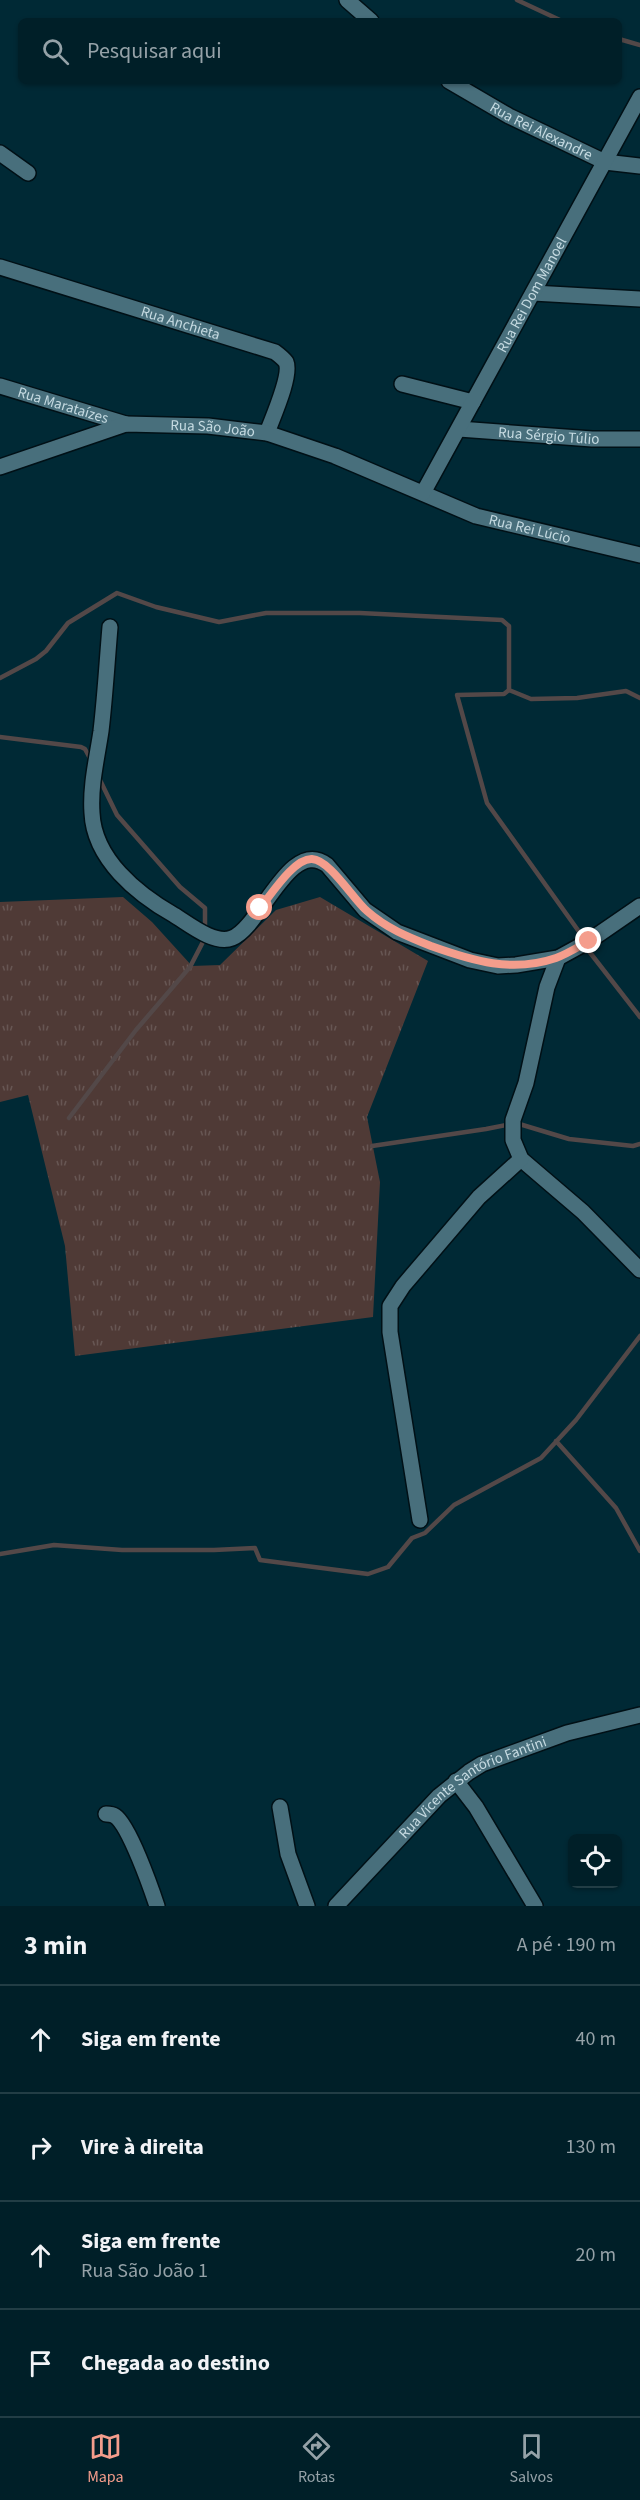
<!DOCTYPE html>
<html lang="pt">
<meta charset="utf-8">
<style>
body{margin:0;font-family:"Source Sans 3",sans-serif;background:#0e2c34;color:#f1f3f6}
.controls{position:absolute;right:18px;bottom:18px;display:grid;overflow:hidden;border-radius:9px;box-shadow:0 2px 4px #0004}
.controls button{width:54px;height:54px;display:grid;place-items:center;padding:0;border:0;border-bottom:2px solid #223d45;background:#001f28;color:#f1f3f6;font:30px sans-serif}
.stop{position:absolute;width:18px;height:18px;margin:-14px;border:4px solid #f49d8c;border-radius:50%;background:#fff}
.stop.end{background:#f49d8c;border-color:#fff;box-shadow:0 2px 6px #0008}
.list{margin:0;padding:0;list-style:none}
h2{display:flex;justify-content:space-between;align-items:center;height:78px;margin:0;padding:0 24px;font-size:26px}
h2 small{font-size:20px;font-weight:400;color:#95a2a8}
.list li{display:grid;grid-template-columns:39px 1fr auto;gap:18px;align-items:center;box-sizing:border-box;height:108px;padding:0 24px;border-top:2px solid #223d45}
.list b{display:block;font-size:22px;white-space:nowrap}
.list p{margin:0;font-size:20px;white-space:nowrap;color:#95a2a8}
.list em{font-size:20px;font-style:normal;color:#95a2a8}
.icon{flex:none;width:33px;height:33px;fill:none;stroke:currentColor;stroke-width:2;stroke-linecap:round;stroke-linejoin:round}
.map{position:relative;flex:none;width:640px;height:1906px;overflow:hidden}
.search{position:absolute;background:#001f28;box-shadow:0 2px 4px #0004;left:18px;right:18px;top:18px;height:66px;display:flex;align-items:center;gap:15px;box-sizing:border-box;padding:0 21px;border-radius:9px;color:#95a2a8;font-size:22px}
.sheet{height:510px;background:#001f28}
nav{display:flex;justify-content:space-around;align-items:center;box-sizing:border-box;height:84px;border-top:2px solid #223d45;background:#001f28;font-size:16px;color:#95a2a8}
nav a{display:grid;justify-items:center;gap:3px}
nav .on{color:#f49d8c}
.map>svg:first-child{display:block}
.grass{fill:url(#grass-tufts)}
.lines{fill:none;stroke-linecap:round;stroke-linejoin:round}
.stream{stroke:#534848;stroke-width:4.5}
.minor-casing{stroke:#001016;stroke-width:18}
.minor{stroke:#486f7c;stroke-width:15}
.route{stroke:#f49d8c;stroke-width:8}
.labels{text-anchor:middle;stroke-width:5;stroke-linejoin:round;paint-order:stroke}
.street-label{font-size:15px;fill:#c5dae1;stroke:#021015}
</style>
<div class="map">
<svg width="640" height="1906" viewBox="0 0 640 1906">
<defs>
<pattern id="grass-tufts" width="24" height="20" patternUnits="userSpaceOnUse" patternTransform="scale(1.5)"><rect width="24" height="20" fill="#4f3a36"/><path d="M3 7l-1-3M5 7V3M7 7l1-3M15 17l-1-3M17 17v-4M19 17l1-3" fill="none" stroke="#675653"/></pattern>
</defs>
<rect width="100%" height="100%" fill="#002935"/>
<path class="grass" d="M123 897 152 922 192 966 220 965 276 910 320 897 428 961 367 1117 380 1182 373 1317 75 1356 65 1246 28 1095 0 1102V902Z"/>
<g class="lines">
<path class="stream" d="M517 0 562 21
M619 39 640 45
M0 678 36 659 46 651 68 623 117 593 156 607 219 622 266 613H360L502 620 509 626V690
M509 690 504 694 457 695 487 803 585 940 588 950 640 1017
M509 690 531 699 577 698 626 691 640 698
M0 737 81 747 85 749 92 762
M69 1118 136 1030 190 967 205 938V908L180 887 117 815 99 778
M372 1146 486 1129 516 1123 569 1139 633 1146 640 1144
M556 1441 616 1508 640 1551
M0 1554 54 1545 122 1550H214L255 1548 260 1560 368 1574 388 1567 412 1538 425 1533 454 1505 541 1458 576 1420 640 1336"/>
<defs>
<g id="minor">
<path d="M347 0 371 21"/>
<path id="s1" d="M449 81 509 116 605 162 640 166"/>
<path d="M0 153 28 173"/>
<path id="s2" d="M0 267 275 352C279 355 283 358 286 362 292 375 272 419 267 433"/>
<path d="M533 293 640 299"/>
<path d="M402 384 473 402"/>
<path id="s3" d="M0 386 126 424"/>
<path id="s4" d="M459 429 592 439H640"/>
<path id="s5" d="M0 467 126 424 208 426 267 433 335 456 476 516 640 555"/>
<path id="s6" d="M423 493 640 97"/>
<path d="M110 627C107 662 105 697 101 731 97 758 90 786 92 813 94 859 137 894 174 915 189 924 214 945 232 938 261 927 289 837 327 865L365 910 397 932 470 960 498 966 516 965 558 958 589 941 640 906"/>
<path d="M558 958 547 987 526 1083 513 1120V1140L521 1159 583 1212 640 1270"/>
<path d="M420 1520 390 1332V1306L403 1286 479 1197 521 1159"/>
<path d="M456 1781 476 1807 535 1906"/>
<path d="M280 1807 288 1854 307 1906"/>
<path d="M106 1814C109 1814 112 1814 115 1816 129 1825 151 1888 157 1906"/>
<path id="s7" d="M336 1906 439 1796 469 1772 482 1764 567 1733 640 1715"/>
</g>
</defs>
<use href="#minor" class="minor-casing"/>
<use href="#minor" class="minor"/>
</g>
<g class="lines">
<path class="route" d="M260 908C271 895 294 858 312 859 330 860 353 899 367 911 386 928 408 937 431 946 473 961 512 973 556 958 567 954 578 947 589 941"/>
</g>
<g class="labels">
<g class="street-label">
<text dy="5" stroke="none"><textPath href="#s1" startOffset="105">Rua Rei Alexandre</textPath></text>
<text dy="5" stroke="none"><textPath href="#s6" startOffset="226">Rua Rei Dom Manoel</textPath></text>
<text dy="5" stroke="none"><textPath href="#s2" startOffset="189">Rua Anchieta</textPath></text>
<text dy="5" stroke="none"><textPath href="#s3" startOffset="66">Rua Marataízes</textPath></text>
<text dy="5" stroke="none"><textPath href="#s5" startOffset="220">Rua São João</textPath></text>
<text dy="5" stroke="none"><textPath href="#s4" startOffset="90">Rua Sérgio Túlio</textPath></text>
<text dy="5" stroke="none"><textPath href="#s5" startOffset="555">Rua Rei Lúcio</textPath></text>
<text dy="5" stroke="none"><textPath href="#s7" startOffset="184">Rua Vicente Santório Fantini</textPath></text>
</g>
</g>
</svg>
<div class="controls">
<button><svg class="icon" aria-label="locate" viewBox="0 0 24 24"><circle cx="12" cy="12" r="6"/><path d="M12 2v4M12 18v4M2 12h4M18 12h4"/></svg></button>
</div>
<div class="stop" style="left:260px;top:908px"></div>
<div class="stop end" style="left:589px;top:941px"></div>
<div class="search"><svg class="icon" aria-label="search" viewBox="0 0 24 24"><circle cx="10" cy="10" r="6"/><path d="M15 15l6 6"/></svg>Pesquisar aqui</div>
</div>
<section class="sheet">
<h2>3 min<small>A pé · 190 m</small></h2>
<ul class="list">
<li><svg class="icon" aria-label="ahead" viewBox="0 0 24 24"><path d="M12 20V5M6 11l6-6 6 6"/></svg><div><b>Siga em frente</b></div><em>40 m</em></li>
<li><svg class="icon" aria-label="right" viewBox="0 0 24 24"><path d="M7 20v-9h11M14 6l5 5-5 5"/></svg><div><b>Vire à direita</b></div><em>130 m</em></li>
<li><svg class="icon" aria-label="ahead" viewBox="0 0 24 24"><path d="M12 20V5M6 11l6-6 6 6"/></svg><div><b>Siga em frente</b><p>Rua São João 1</p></div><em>20 m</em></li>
<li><svg class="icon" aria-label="arrive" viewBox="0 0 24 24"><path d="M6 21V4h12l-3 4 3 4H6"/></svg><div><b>Chegada ao destino</b></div></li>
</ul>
</section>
<nav>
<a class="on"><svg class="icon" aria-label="map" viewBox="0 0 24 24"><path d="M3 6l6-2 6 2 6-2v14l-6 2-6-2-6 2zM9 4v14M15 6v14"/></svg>Mapa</a>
<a><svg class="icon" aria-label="directions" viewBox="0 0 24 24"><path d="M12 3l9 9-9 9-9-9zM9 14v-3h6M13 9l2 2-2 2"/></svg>Rotas</a>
<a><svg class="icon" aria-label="saved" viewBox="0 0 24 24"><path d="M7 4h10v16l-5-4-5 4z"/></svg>Salvos</a>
</nav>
